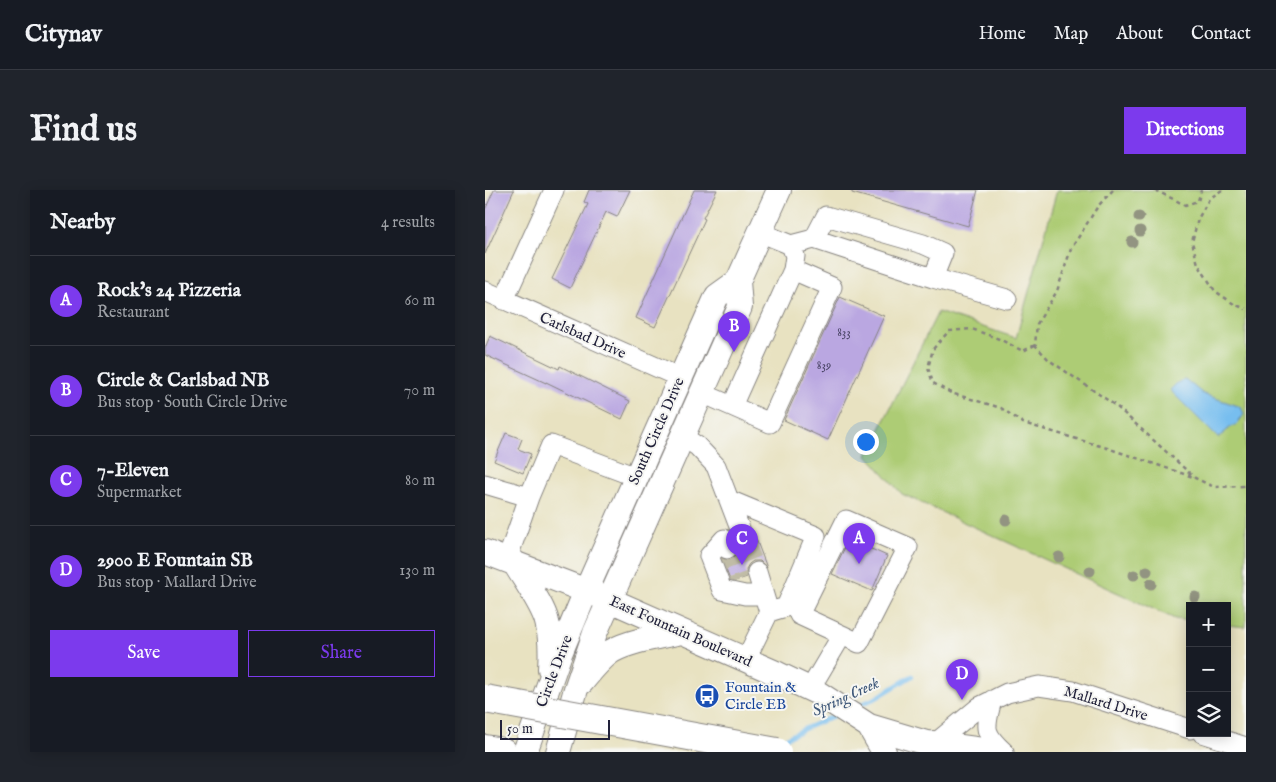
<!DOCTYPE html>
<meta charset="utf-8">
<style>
body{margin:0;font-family:"IM FELL English",serif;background:#20242c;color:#f1f3f6}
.controls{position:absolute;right:15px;bottom:15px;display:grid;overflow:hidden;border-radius:0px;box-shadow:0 2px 12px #0003}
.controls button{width:45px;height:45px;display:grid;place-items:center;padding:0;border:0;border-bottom:1px solid #363941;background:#171b24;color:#f1f3f6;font:25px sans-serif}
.scale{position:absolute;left:15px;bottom:12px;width:110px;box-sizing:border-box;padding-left:5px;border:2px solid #22223b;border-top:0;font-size:14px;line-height:18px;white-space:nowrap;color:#22223b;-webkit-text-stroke:4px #f6f6f2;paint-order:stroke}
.you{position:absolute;left:380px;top:251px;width:18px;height:18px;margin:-12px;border:4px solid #fff;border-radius:50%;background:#1a73e8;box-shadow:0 0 0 8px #1a73e833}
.badge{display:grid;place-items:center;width:32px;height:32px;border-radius:50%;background:#7c3aed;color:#fff;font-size:16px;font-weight:700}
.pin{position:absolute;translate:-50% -41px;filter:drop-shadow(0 1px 2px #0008)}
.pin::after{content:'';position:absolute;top:26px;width:18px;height:15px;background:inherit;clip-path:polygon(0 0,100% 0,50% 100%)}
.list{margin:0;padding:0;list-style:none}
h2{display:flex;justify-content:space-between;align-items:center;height:65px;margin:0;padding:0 20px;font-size:21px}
h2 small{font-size:16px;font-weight:400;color:#9ea1a6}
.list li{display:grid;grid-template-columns:32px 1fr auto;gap:15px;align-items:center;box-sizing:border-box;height:90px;padding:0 20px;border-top:1px solid #363941}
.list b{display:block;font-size:19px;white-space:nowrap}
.list p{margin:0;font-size:16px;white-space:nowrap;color:#9ea1a6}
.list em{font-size:16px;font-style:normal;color:#9ea1a6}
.actions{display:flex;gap:10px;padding:15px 20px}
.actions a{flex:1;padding:11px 0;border:1px solid #7c3aed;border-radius:0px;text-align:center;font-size:18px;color:#7c3aed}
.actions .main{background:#7c3aed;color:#fff}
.icon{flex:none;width:28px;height:28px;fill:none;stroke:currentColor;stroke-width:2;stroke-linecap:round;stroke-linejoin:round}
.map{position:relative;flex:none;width:761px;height:562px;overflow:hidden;border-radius:0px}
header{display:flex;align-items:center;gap:30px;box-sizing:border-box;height:70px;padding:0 25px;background:#171b24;border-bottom:1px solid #363941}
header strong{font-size:24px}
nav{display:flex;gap:28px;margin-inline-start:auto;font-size:18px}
.intro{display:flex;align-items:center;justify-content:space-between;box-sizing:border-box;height:120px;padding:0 30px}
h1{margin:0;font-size:35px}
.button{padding:12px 22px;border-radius:0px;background:#7c3aed;color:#fff;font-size:18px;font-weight:700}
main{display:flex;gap:30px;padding:0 30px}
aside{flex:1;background:#171b24;border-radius:0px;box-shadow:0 2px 12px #0003}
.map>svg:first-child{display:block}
.green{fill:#adcc74;stroke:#687758}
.water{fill:#77beef;stroke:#4c7095}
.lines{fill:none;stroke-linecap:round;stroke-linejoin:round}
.stream{stroke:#77beef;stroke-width:4.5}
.building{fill:#baa7e1}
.minor-tunnel{stroke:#c0bca6;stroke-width:19;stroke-dasharray:19 9;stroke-linecap:butt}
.minor-casing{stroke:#85827e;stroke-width:21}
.major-casing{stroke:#85827e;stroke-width:26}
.highway-casing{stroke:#85827e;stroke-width:30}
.path{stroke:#85827e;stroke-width:2.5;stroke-dasharray:4 4;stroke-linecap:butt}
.minor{stroke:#fff;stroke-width:19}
.major{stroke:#fff;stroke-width:24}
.highway{stroke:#fff;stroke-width:28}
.highway-bridge-casing{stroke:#85827e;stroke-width:30;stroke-linecap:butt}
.highway-bridge{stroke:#fff;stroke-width:28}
.tree{fill:#929481}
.labels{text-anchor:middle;stroke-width:4;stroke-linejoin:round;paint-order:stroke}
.number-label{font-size:12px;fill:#484364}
.street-label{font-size:15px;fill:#22223b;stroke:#f6f6f2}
.transit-label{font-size:15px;fill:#164399;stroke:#f6f6f2;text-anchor:start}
.water-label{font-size:16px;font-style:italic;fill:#40597a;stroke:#f6f6f2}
</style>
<header>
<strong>Citynav</strong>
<nav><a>Home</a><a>Map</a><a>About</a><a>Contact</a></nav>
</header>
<div class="intro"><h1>Find us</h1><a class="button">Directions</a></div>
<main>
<aside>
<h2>Nearby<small>4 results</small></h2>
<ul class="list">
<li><span class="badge">A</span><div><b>Rock's 24 Pizzeria</b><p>Restaurant</p></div><em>60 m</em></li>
<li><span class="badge">B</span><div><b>Circle &amp; Carlsbad NB</b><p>Bus stop · South Circle Drive</p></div><em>70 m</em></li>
<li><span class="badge">C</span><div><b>7-Eleven</b><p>Supermarket</p></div><em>80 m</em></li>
<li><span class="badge">D</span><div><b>2900 E Fountain SB</b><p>Bus stop · Mallard Drive</p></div><em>130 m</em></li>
</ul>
<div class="actions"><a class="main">Save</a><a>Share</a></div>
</aside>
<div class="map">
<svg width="761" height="562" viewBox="0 0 761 562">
<rect width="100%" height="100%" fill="#f6f6f2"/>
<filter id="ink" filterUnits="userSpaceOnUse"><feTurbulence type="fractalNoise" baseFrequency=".02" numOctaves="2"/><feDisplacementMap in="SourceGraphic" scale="10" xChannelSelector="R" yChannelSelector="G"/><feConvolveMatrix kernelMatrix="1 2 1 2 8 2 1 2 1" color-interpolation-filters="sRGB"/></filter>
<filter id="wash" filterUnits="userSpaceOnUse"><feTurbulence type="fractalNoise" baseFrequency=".0096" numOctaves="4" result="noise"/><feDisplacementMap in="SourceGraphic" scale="20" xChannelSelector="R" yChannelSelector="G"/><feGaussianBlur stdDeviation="1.12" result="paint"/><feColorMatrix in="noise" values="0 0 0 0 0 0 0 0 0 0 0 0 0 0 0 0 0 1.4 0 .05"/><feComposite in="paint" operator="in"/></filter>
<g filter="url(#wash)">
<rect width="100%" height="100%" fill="#e8e2c1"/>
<path class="green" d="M572 0H761V437L742 435V416H705V431L690 429 417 304 382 265 453 122 531 148Z"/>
<path class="water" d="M700 189 718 204 756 217 759 224 752 235 747 236 733 248 685 200 692 193Z"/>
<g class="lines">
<path class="stream" d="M369 517 391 508 427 486
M292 553 319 539 353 524"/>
</g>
<g id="blocks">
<path class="building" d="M9 0H29L0 64V20Z
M104 0H145L132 27 121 22 85 98 67 89 103 14 99 12Z
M209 0H232L218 28 220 29 170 137 151 128Z
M367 0H493L483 36 367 3Z
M355 107 399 126 343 250 299 230Z
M5 146 74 179 75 176 145 211 137 229 61 192V193L0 165V158Z
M21 243 37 249 33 259 46 264 38 283 9 271Z
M271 349 282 378 275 371H268L264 374 261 379 262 387 250 391 245 390 237 369 246 370 250 366 253 361 259 363 264 362 269 359Z
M364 349 402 366 387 401 347 384Z"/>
</g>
</g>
<g filter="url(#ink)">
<use href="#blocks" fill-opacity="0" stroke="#85827e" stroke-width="1"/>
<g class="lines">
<path class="minor-tunnel" d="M260 352 272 382
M242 359 254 390"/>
<defs>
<path id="minor" d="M274 42 306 55 329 49 341 26 438 54 458 63 448 88
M329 49 448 88 522 109
M0 101 196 188
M19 110 69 0
M217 203 285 233 347 97 308 80 310 66 306 55
M247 216 308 80
M197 246 212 256 231 276 260 352
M0 294 44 307 66 255 151 287
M244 310 331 346 301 417 284 422
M242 359 239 349 224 366 237 400 260 405H278
M22 370 44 307
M261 469 284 422 272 382
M325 499 357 445 374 453 423 357 361 330 314 425 357 445
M507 510C500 538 497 542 519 562
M717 543 761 557
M448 561V555L494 517 522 503 554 496 588 501 705 539"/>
<path id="major" d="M0 362 125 410 293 484 333 503 384 536 448 555
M29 372C38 388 58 415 62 432 66 447 66 464 65 479
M97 492C106 481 115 469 127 461 147 450 174 447 196 442
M384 536 399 562
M40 562 74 466 101 401 232 106 253 91
M73 562 91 499 110 443 255 117 253 91 294 0"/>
<path id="highway" d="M448 555 499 562
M0 559 18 562"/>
</defs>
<use href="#minor" class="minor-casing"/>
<use href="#major" class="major-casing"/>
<use href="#highway" class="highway-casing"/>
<path class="path" d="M628 0 613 16 586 59 572 101 552 134 550 155 564 170 631 216 710 288 729 297 761 296
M670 0 700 15 713 11 716 0
M737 0 724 9 713 29 707 52 713 74 730 101 749 114 761 119
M550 155 538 161 514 149 487 139 464 141 448 159 443 178 448 193 466 203 516 218 538 233 622 258 708 287"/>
<use href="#minor" class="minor"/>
<use href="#major" class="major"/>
<use href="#highway" class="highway"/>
<defs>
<path id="highway-bridge" d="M0 509 292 562"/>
</defs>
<use href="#highway-bridge" class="highway-bridge-casing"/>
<use href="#highway-bridge" class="highway-bridge"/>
</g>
<g class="tree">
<circle cx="654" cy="27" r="5.5"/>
<circle cx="655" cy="41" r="5.5"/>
<circle cx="647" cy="52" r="5.5"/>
<circle cx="521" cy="330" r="5.5"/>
<circle cx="574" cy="367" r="5.5"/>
<circle cx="605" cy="381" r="5.5"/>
<circle cx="662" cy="381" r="5.5"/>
<circle cx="649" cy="385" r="5.5"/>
<circle cx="666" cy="394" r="5.5"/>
<circle cx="710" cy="407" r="5.5"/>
</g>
</g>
<defs>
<symbol id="bus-disc" viewBox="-11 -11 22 22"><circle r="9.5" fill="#1a4fb4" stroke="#f6f6f2"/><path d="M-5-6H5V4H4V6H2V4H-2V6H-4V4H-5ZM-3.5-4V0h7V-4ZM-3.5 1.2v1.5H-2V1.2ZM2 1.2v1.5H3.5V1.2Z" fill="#fff"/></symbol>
</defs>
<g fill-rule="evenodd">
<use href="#bus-disc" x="208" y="492" width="28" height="28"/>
</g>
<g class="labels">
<g class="number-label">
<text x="359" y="146">833</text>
<text x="339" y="179">839</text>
</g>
<g class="street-label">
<text transform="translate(98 145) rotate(24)" y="5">Carlsbad Drive</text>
<text transform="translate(171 241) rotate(-66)" y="5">South Circle Drive</text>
<text transform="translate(196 441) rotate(24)" y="5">East Fountain Boulevard</text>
<text transform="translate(69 481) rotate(-69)" y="5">Circle Drive</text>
<text transform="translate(621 513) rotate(17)" y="5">Mallard Drive</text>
</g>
<g class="transit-label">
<text x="240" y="502">Fountain &amp;<tspan x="240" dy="17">Circle EB</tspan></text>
</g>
<g class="water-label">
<text transform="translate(360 506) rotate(-25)" y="6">Spring Creek</text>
</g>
</g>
</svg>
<div class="controls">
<button>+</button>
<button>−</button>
<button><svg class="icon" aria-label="layers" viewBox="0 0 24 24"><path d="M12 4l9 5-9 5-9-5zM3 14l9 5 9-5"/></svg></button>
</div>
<div class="scale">50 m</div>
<div class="you"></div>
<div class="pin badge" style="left:374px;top:374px">A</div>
<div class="pin badge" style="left:249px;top:162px">B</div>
<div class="pin badge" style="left:257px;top:375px">C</div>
<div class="pin badge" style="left:477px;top:510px">D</div>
</div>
</main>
